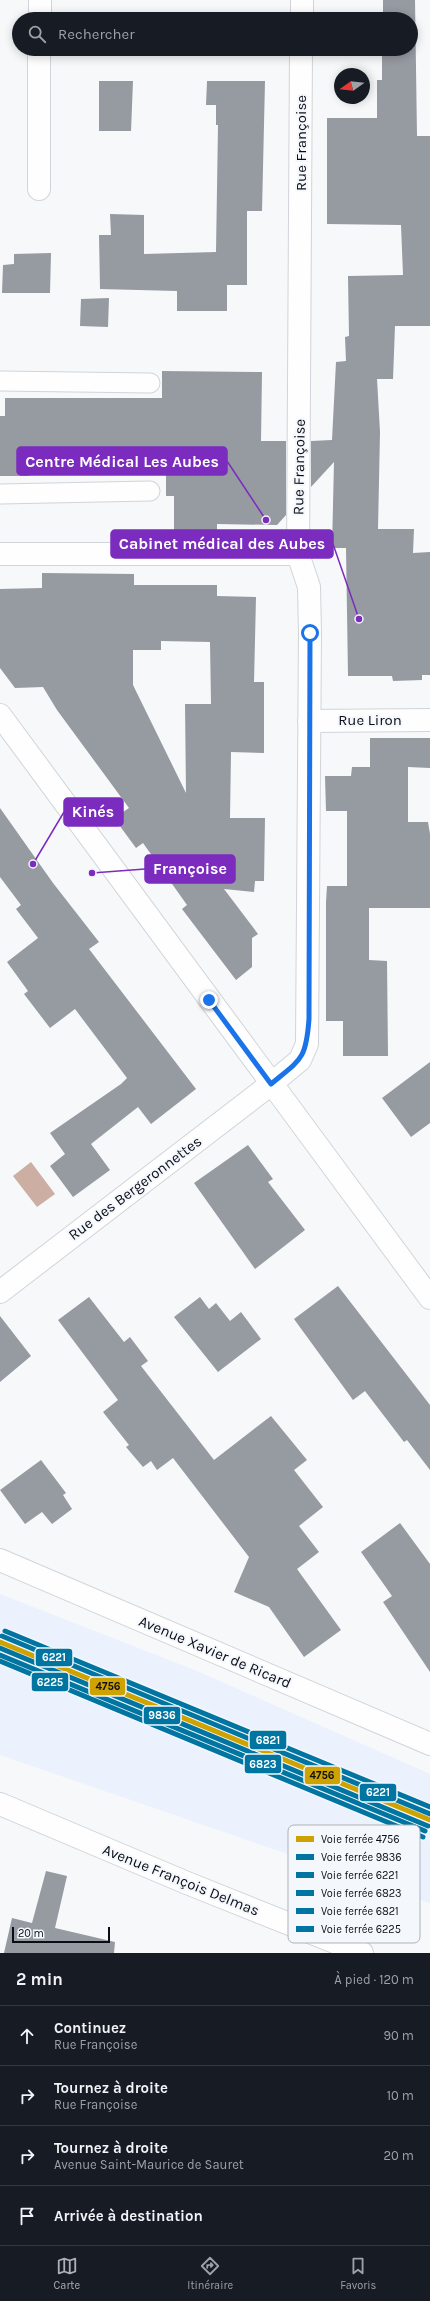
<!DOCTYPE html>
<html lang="fr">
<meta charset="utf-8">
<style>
body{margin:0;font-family:Karla,sans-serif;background:#20242c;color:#f1f3f6}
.compass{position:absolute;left:334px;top:68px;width:36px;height:36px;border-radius:50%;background:#171b24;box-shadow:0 2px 10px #0003;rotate:255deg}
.scale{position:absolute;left:12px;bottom:10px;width:98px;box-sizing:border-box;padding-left:4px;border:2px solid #0a0d15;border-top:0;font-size:11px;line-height:14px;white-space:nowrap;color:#0a0d15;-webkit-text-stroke:3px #f4f7fc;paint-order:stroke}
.stop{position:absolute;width:12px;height:12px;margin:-9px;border:3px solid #1a73e8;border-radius:50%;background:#fff}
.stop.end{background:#1a73e8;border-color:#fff;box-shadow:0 1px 4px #0008}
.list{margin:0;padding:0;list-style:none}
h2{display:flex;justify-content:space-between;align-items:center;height:52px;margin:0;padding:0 16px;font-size:17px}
h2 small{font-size:13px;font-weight:400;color:#9ea1a6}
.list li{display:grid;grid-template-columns:26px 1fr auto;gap:12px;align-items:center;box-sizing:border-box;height:60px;padding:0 16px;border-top:1px solid #363941}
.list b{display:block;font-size:15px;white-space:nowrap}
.list p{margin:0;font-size:13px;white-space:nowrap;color:#9ea1a6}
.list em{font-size:13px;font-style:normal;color:#9ea1a6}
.icon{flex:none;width:22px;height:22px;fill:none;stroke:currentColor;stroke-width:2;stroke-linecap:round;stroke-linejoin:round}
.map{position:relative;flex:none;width:430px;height:1953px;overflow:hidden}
.search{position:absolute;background:#171b24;box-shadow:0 2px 10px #0003;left:12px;right:12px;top:12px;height:44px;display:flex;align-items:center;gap:10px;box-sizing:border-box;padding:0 14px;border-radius:22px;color:#9ea1a6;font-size:15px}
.sheet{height:292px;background:#171b24}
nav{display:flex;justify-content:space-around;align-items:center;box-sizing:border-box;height:56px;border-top:1px solid #363941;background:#171b24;font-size:11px;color:#9ea1a6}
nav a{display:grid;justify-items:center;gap:2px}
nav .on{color:#aeb0b5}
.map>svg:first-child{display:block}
.built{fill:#ebf1fd}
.water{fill:#ccaea2}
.building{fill:#969aa1;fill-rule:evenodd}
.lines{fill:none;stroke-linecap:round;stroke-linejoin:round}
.service-casing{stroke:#d1d4d9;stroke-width:21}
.minor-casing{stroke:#d1d4d9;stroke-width:24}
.secondary-casing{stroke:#d1d4d9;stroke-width:24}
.service{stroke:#fefefe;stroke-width:19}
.minor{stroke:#fefefe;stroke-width:22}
.secondary{stroke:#fefefe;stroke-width:22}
.rail-1-casing{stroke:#f4f7fc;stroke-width:8}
.rail-2-casing{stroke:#f4f7fc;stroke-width:8}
.rail-3-casing{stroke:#f4f7fc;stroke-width:8}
.rail-4-casing{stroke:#f4f7fc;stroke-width:8}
.rail-5-casing{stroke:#f4f7fc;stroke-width:8}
.rail-6-casing{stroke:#f4f7fc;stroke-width:8}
.rail-1{stroke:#cea301;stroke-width:5}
.rail-2{stroke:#0075a1;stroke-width:5}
.rail-3{stroke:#0075a1;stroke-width:5}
.rail-4{stroke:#0075a1;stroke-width:5}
.rail-5{stroke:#0075a1;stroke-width:5}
.rail-6{stroke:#0075a1;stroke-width:5}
.route{stroke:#1a73e8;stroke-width:5}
.labels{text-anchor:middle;stroke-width:4;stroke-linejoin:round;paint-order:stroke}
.street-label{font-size:15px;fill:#0a0d15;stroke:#f4f7fc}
.key{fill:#f4f7fc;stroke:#aeb1b7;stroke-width:1}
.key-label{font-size:11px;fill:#0a0d15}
.leader{fill:none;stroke:#7b2cbf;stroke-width:1.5}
.callout-dot{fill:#7b2cbf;stroke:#f4f7fc;stroke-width:1.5}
.callout{fill:#7b2cbf;stroke:#7b2cbf;stroke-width:1.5}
.callout-label{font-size:16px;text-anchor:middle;font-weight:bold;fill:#fff}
.line-badge{stroke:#f4f7fc;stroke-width:1.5}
.badge-label{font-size:11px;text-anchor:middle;font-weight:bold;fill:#fff}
.pale-badge-label{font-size:11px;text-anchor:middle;font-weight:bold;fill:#111}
</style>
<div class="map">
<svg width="430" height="1953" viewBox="0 0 430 1953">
<rect width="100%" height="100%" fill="#f6f8fa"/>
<path class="built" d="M0 1594 197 1671 430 1774V1903L0 1755Z"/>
<path class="water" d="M31 1162 55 1194 37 1207 13 1176Z"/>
<path class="building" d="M383 0H415L417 136H430V326H395L393 379H377L380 432 378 529H414L413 553 430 552V675H422V680L393 681 392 676H348L346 548H332L334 462 311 487V441L332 440 336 362 346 361 345 337 349 336 348 276 403 275 401 225 327 224V118H377V80H382V49H411V19H383Z
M99 81H133L131 131H99Z
M207 81H265L262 211H247V285H227V311H177V291L100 289 99 235H111L110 214 144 215V254L216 252 218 125H216V105H206Z
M51 253 50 293H2L3 265 14 264V254Z
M109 298 108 327 80 326 81 299Z
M162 371 262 372 261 441H286V515L277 525 217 524V534H174V496H166V455H162V447H29V476H0V416H5V398H162Z
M42 573 134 574V585H217V596L256 597 254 682H264V753L231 752 230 818H265L264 881H255L254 892 224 889 258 934 252 938V967L236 980 182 909 187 905 143 843 136 848 114 818 129 808 57 710 43 687 15 688 0 668V589L42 588ZM161 641 210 642 211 704H185L186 793 133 685V650H161Z
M370 738H430V768L408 767V822H428L430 834V908H369V960L387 961 388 1056H343V1021H326V902L327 886H347V811H326L325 776H351L352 767H370Z
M0 808 53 883 99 942 89 949 196 1089 151 1124 138 1107 91 1144 110 1170 73 1197 50 1166 65 1154 50 1133 121 1084 127 1078 75 1009 50 1028 24 994 28 991 7 962 38 938 16 909 21 905 0 877Z
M430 1062V1123L411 1137 382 1098Z
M248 1145 273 1179 268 1182 305 1230 255 1269 194 1183Z
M338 1286 430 1405V1470L407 1440 404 1442 365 1391 353 1400 294 1319Z
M89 1297 124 1342 130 1337 148 1361 141 1366 214 1460 271 1416 307 1460 294 1470 323 1507 299 1526 319 1552 297 1569 341 1630 304 1657 269 1607 234 1592 249 1557 173 1458 157 1470 151 1461 143 1467 126 1447 129 1445 103 1412 118 1400 58 1320Z
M200 1297 209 1309 216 1303 230 1321 241 1312 261 1339 218 1372 174 1317Z
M0 1316 31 1356 0 1382Z
M41 1460 66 1493 63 1495 72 1509 52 1524 42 1512 25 1524 0 1490Z
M400 1523 430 1564V1672L383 1602 392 1596 361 1552Z
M46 1871 67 1876 55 1928 115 1942 114 1953H4L12 1918 32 1923Z"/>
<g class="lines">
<defs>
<path id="service" d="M0 381 150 383
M0 494 150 491"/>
<path id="minor" d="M40 19V0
M302 19V0
M39 189V49
M0 554H298
M0 715 430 1298
M309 721 430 720
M0 1292 271 1084 300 1060 307 1044 310 633 309 587 298 554 301 49
M0 1560 430 1744"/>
<path id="secondary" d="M0 1804 187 1883 362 1953"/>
</defs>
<use href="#service" class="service-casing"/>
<use href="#minor" class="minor-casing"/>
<use href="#secondary" class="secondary-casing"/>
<use href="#service" class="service"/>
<use href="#minor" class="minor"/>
<use href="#secondary" class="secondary"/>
<defs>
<path id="rail-1" d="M0 1642 430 1820"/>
<path id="rail-2" d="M0 1648 428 1826"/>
<path id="rail-3" d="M2 1636 430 1814"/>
<path id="rail-4" d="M0 1655 425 1831"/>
<path id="rail-5" d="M5 1631 430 1807"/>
<path id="rail-6" d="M0 1661 423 1837"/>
</defs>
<use href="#rail-1" class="rail-1-casing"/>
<use href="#rail-2" class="rail-2-casing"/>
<use href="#rail-3" class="rail-3-casing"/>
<use href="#rail-4" class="rail-4-casing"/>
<use href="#rail-5" class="rail-5-casing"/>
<use href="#rail-6" class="rail-6-casing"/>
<use href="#rail-1" class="rail-1"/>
<use href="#rail-2" class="rail-2"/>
<use href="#rail-3" class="rail-3"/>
<use href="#rail-4" class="rail-4"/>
<use href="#rail-5" class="rail-5"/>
<use href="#rail-6" class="rail-6"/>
</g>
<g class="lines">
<path class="route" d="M209 1000 271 1084C301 1059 306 1060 309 1019L310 633"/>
</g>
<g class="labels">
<g class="street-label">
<text transform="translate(301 143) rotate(-90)" y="5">Rue Françoise</text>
<text transform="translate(299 467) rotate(-89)" y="5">Rue Françoise</text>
<text x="370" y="725">Rue Liron</text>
<text transform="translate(135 1188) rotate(-37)" y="5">Rue des Bergeronnettes</text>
<text transform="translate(215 1652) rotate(23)" y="5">Avenue Xavier de Ricard</text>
<text transform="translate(181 1880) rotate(22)" y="5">Avenue François Delmas</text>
</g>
</g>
<rect x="288" y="1825" width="132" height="118" rx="6" class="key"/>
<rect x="296" y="1836" width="18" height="6" fill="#cea301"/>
<rect x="296" y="1854" width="18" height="6" fill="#0075a1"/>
<rect x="296" y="1872" width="18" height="6" fill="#0075a1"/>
<rect x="296" y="1890" width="18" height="6" fill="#0075a1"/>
<rect x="296" y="1908" width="18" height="6" fill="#0075a1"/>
<rect x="296" y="1926" width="18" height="6" fill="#0075a1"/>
<g class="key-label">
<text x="321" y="1843">Voie ferrée 4756</text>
<text x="321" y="1861">Voie ferrée 9836</text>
<text x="321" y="1879">Voie ferrée 6221</text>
<text x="321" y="1897">Voie ferrée 6823</text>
<text x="321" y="1915">Voie ferrée 6821</text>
<text x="321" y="1933">Voie ferrée 6225</text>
</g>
<path class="leader" d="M266 520L227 461M359 619L333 544M33 864L64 812M92 873L145 869"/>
<g class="callout-dot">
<circle cx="266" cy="520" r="4"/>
<circle cx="359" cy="619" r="4"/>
<circle cx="33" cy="864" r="4"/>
<circle cx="92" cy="873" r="4"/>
</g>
<g class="callout">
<rect x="17" y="447" width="210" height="28" rx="4"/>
<rect x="111" y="530" width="222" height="28" rx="4"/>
<rect x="64" y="798" width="59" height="28" rx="4"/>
<rect x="145" y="855" width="90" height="28" rx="4"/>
</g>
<g class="callout-label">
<text x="122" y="467">Centre Médical Les Aubes</text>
<text x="222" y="549">Cabinet médical des Aubes</text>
<text x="93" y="817">Kinés</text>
<text x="190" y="874">Françoise</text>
</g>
<g class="line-badge">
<rect x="35" y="1648" width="38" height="19" rx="4" fill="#0075a1"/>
<rect x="31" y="1672" width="38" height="20" rx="4" fill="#0075a1"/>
<rect x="89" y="1677" width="37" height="19" rx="4" fill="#cea301"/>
<rect x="143" y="1706" width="38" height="19" rx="4" fill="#0075a1"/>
<rect x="249" y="1730" width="38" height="20" rx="4" fill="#0075a1"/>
<rect x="244" y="1754" width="38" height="20" rx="4" fill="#0075a1"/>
<rect x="304" y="1766" width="37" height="19" rx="4" fill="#cea301"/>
<rect x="359" y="1783" width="38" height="19" rx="4" fill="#0075a1"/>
</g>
<g class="badge-label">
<text x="54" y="1661">6221</text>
<text x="50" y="1686">6225</text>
<text x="162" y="1719">9836</text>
<text x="268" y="1744">6821</text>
<text x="263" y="1768">6823</text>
<text x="378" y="1796">6221</text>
</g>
<g class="pale-badge-label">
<text x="108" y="1690">4756</text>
<text x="322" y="1779">4756</text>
</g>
</svg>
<svg class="compass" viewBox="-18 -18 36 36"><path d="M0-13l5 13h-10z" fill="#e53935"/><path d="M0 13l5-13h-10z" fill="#9ea1a6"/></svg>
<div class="scale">20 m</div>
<div class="stop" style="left:310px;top:633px"></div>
<div class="stop end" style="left:209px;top:1000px"></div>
<div class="search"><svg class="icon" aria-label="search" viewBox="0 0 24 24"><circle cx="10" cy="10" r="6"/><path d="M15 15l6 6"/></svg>Rechercher</div>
</div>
<section class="sheet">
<h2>2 min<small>À pied · 120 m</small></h2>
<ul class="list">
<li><svg class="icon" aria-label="ahead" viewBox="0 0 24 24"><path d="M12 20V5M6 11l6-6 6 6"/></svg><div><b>Continuez</b><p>Rue Françoise</p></div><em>90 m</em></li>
<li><svg class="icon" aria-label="right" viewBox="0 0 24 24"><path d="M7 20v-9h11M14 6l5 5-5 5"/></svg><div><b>Tournez à droite</b><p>Rue Françoise</p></div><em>10 m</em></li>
<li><svg class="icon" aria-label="right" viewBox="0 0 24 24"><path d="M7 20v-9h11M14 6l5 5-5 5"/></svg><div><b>Tournez à droite</b><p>Avenue Saint-Maurice de Sauret</p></div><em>20 m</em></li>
<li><svg class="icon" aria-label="arrive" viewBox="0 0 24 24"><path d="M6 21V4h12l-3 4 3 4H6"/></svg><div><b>Arrivée à destination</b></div></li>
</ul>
</section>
<nav>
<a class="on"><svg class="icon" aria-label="map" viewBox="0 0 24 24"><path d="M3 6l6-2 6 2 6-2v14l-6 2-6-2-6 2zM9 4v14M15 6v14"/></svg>Carte</a>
<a><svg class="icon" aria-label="directions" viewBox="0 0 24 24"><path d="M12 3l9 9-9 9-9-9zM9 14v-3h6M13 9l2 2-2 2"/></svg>Itinéraire</a>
<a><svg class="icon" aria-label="saved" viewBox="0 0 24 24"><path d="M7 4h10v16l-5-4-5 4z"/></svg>Favoris</a>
</nav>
